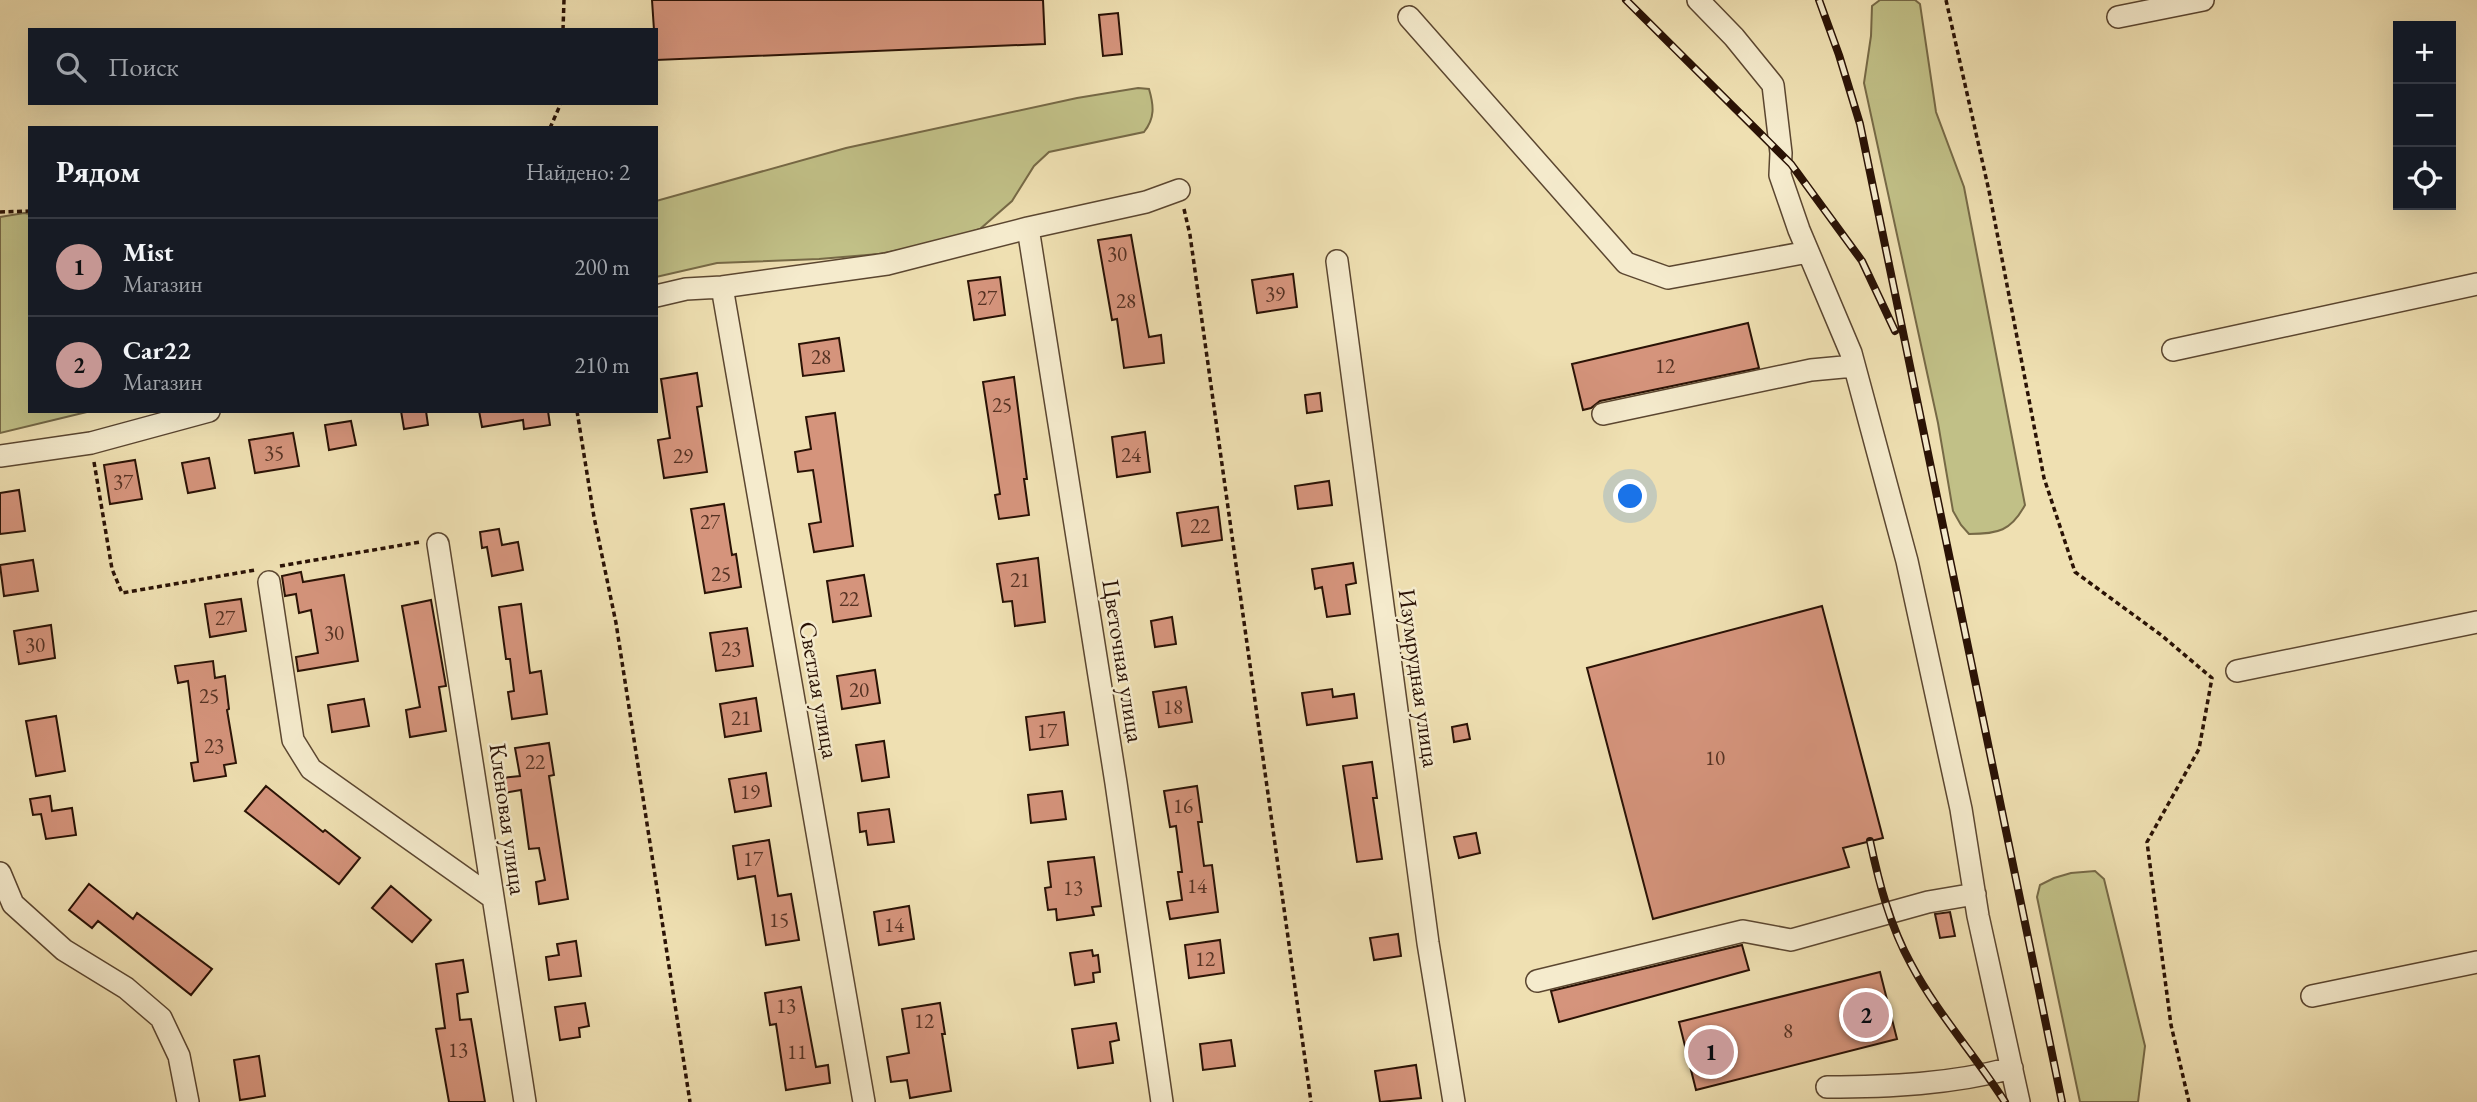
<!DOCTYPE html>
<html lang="ru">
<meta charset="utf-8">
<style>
body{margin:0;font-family:"EB Garamond",serif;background:#20242c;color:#f1f3f6}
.controls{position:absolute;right:21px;top:21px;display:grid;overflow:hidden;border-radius:0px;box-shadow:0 7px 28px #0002}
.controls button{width:63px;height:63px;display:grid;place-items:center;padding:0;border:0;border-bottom:2px solid #363941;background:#171b24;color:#f1f3f6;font:35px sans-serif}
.you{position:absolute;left:1631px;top:497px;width:24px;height:24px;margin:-18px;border:5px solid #fff;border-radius:50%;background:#1a73e8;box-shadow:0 0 0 10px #1a73e833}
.badge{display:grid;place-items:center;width:46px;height:46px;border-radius:50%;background:#c59692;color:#111;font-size:23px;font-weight:700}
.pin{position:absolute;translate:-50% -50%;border:4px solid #fff;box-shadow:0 2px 7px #0006}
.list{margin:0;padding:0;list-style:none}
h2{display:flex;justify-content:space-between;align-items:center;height:91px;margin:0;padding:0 28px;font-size:30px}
h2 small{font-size:23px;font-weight:400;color:#9ea1a6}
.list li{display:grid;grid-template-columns:46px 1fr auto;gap:21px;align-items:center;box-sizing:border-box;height:98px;padding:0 28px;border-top:2px solid #363941}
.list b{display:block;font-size:26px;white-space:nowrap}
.list p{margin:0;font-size:23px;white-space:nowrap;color:#9ea1a6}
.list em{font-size:23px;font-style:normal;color:#9ea1a6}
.icon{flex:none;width:38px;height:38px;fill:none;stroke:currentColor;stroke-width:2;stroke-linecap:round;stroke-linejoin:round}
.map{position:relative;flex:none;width:2477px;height:1102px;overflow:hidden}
.search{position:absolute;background:#171b24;box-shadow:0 7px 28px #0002;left:28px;top:28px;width:630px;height:77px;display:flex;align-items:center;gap:18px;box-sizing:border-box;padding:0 24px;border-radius:0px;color:#9ea1a6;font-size:26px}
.panel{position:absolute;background:#171b24;box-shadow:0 7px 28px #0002;left:28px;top:126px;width:630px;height:287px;border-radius:0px}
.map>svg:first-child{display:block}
.green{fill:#c1c087;stroke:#766946;stroke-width:2}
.building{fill:#d5947c;stroke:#2a1205;stroke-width:2}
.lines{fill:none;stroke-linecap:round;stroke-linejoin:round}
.minor-casing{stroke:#5b4630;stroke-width:24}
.path{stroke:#2a1205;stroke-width:3.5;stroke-dasharray:5 3.5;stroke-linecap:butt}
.minor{stroke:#f5ebcd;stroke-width:21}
.rail-casing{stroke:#2a1205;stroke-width:8}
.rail{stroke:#f5ebcd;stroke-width:5;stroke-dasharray:16;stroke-linecap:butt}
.labels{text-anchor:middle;stroke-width:5;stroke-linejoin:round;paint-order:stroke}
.number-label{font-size:21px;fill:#553223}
.street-label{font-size:24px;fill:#2a1205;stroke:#f5ebcd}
</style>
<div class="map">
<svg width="2477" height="1102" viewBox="0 0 2477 1102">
<rect width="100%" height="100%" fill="#efe0b2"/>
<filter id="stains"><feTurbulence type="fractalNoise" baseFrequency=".00286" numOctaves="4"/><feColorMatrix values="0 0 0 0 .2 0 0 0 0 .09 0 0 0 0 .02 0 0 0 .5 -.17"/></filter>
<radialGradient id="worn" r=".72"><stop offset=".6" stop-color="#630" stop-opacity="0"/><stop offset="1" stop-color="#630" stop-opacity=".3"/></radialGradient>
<path class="green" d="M1880 0H1915L1920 4 1936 112 1964 187 2025 505C2011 531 1998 534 1969 534L1961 525 1953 511 1938 423 1864 83 1871 36 1872 6Z
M1138 88 1149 89C1154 106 1155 118 1144 132L1049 152 1034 166 1012 201 980 229 941 242 879 254 819 259 717 263 656 277V201L846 148 1077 98Z
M24 213 30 214V411H91L0 433V217Z
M2095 871 2104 879 2145 1046 2138 1102H2080L2037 897 2040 885 2054 878 2071 873Z"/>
<path class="building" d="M652 0H1043L1045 44 656 60V30H654Z
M1118 13 1122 54 1103 56 1099 15Z
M1131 235 1149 337 1161 335 1164 363 1124 368 1117 319 1112 320 1098 240Z
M1293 274 1297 307 1257 313 1252 280Z
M1000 277 1005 315 974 320 968 281Z
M1748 323 1759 368 1600 401 1591 408 1583 410 1572 364Z
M839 338 844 371 803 376 799 344Z
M697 373 702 406 697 407 707 472 664 478 658 440 670 438 661 379Z
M1014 377 1027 479H1024L1029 515 999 519 995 495 1000 494 983 382Z
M1320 393 1322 411 1307 413 1305 395Z
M401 411H426L428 425 404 429Z
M479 411H548L550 425 524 429 523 420 482 427Z
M835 413 853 546 814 552 809 524 821 522 813 470 798 472 795 452 811 449 806 417Z
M351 421 356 445 329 450 325 425Z
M1145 432 1150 472 1117 477 1112 437Z
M293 433 299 466 255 473 249 440Z
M209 458 215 488 188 493 182 463Z
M135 460 142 499 110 504 104 465Z
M1329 481 1332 505 1298 509 1295 486Z
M19 490 25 531 0 534V493Z
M724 504 732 555 736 554 741 587 705 593 691 509Z
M1218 507 1222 540 1182 546 1177 513Z
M499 529 502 545 518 542 523 570 492 576 487 547 482 548 480 532Z
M1038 558 1045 622 1015 626 1012 601 1003 602 997 564Z
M33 560 38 591 4 596 0 565Z
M1353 563 1356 583 1346 585 1350 614 1327 617 1322 587 1315 589 1312 569Z
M301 572 303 582 344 575 358 661 298 671 296 657 318 653 311 610 299 613 296 594 285 596 282 576Z
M864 575 871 616 833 622 827 581Z
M241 599 246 631 210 637 205 604Z
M431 600 446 686 439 687 446 731 410 737 406 710 420 707 402 606Z
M521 604 530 673 541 671 547 714 512 719 508 692 514 691 510 659H506L499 607Z
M1822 606 1883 838 1843 848 1849 867 1653 919 1587 668Z
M1172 617 1176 644 1155 647 1151 621Z
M51 625 55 658 19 664 14 631Z
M747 628 753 666 716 671 710 633Z
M213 661 215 678 225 676 229 709 227 710 236 763 224 765 226 776 194 781 191 763 198 762 188 681 178 683 175 666Z
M875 670 880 703 842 709 837 676Z
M1186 687 1192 722 1159 727 1153 692Z
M1332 689 1333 697 1354 694 1357 718 1307 725 1302 693Z
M756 698 761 731 725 737 720 704Z
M364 699 369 726 332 732 328 705Z
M1064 712 1068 745 1030 750 1026 717Z
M56 716 65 771 36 776 26 721Z
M1467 724 1470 739 1454 742 1452 727Z
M884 741 889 777 862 781 856 745Z
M549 743 554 775 549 776 568 899 539 904 536 882 545 880 539 848 529 849 521 790 504 793 502 778 520 776 515 748Z
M1372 762 1377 798H1373L1382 859 1357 862 1343 766Z
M766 773 771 806 735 812 729 779Z
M266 786 323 832 325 830 360 858 339 884 245 811Z
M1197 786 1202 822H1198L1204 866 1212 865 1218 912 1170 919 1167 902 1182 900 1178 872H1182L1176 826 1170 827 1164 791Z
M1062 791 1066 819 1031 823 1028 795Z
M50 796 52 811 72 808 76 835 46 839 41 814 33 815 30 799Z
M889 809 894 842 868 845 866 831 860 832 858 813Z
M1476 833 1480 853 1459 858 1454 837Z
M769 840 778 896 791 894 799 940 766 945 755 876 738 879 733 846Z
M1094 857 1101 906 1092 907 1094 915 1057 920 1056 909 1048 910 1045 888 1051 887 1048 862Z
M89 884 133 919 137 913 212 969 191 995 98 921 92 928 69 910Z
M391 886 431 920 412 942 372 908Z
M909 906 914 939 879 945 874 912Z
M1950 912 1955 936 1940 938 1935 914Z
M1398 934 1401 956 1374 960 1370 938Z
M1220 940 1224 973 1189 978 1185 945Z
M576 941 581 976 549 980 546 957 559 955 557 944Z
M1742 945 1749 970 1559 1022 1551 991Z
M1092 950 1093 956 1098 955 1100 972 1093 973 1094 982 1075 985 1070 953Z
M463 960 468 992 457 994 460 1020 471 1019 485 1102H449L436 1029 445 1028 436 964Z
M1880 972 1897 1039 1696 1090 1679 1022Z
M801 987 816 1067 828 1065 830 1083 786 1090 776 1024 770 1025 765 993Z
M585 1003 589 1026 579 1028 580 1037 560 1040 555 1007Z
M940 1003 945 1034H942L951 1091 910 1098 907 1080 891 1082 887 1057 909 1053 902 1009Z
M1116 1023 1119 1040 1110 1042 1113 1063 1078 1068 1072 1029Z
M1231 1040 1235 1066 1203 1070 1200 1044Z
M259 1056 265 1096 240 1100 234 1060Z
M1416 1065 1421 1098 1380 1102 1375 1071Z"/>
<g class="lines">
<defs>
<path id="minor" d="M1698 0 1734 37 1773 85 1781 153 1780 175 1799 230 1851 353 1907 561 1961 809 1978 916 2019 1102
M1409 17 1626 263 1668 278 1808 252
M2118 17 2203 0
M1028 228 1116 783 1162 1102
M1337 261 1428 943 1454 1102
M722 287 864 1102
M656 296 686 289 722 287 887 264 1028 228 1146 202 1179 190
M2173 350 2477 284
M1603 414 1811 370 1854 366
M0 456 91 443 209 411
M438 544 525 1102
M269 582 293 740 311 769 493 898
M2237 671 2477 622
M0 873 13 904 64 950 126 988 161 1018 179 1056 188 1102
M1537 981 1743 931 1791 940 1928 902 1975 894
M2312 996 2477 962
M1827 1087C1890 1087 1951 1084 2012 1068"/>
</defs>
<use href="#minor" class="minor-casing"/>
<path class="path" d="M1946 0 1989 191 2044 478 2075 572 2161 635 2212 678 2199 749 2147 842 2171 1025 2189 1102
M563 30 564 0
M550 128 561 103
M1184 209 1190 235 1311 1102
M0 212 30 211
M577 411 594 517 616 623 690 1102
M94 462 112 569 122 593 255 570
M280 566 420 542"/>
<use href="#minor" class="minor"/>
<defs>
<path id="rail" d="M1626 0 1791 164 1862 261 1895 331
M1819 0 1839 55 1860 124 2062 1102
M1870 841C1879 883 1890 926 1911 964 1937 1013 1975 1055 2005 1102"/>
</defs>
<use href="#rail" class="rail-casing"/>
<use href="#rail" class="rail"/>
</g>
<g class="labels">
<g class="number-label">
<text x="1117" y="261">30</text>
<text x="1275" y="301">39</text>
<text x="987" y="305">27</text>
<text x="1126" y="308">28</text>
<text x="821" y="364">28</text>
<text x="1665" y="373">12</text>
<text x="1002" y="412">25</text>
<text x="274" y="460">35</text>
<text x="1131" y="462">24</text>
<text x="683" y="463">29</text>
<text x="123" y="489">37</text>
<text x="710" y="529">27</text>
<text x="1200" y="533">22</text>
<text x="721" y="581">25</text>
<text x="1020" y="587">21</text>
<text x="849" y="606">22</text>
<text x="225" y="625">27</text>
<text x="334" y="640">30</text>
<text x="35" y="652">30</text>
<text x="731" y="656">23</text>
<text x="859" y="697">20</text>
<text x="209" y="703">25</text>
<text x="1173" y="714">18</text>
<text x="741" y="725">21</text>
<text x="1047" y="738">17</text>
<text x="214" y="753">23</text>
<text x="1715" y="765">10</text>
<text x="535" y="769">22</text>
<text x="750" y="799">19</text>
<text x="1183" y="813">16</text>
<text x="753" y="866">17</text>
<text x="1197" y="893">14</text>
<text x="1073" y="895">13</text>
<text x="779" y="927">15</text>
<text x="894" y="932">14</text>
<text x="1205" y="966">12</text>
<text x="786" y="1013">13</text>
<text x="924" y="1028">12</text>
<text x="1788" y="1038">8</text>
<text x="458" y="1057">13</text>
<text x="797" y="1059">11</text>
</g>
<g class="street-label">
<text transform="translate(1123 661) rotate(81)" y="8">Цветочная улица</text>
<text transform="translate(1419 678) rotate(82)" y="8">Изумрудная улица</text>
<text transform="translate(819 690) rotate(80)" y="8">Светлая улица</text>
<text transform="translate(508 819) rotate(82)" y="8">Кленовая улица</text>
</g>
</g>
<rect width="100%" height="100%" filter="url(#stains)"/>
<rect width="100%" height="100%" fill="url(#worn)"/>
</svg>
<div class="controls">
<button>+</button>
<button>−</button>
<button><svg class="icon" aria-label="locate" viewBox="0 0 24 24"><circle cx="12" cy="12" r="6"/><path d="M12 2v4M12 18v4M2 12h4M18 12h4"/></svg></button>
</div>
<div class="you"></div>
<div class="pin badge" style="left:1711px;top:1052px">1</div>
<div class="pin badge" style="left:1866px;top:1015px">2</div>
<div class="search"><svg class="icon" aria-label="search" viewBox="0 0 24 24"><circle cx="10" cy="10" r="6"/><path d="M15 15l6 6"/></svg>Поиск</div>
<section class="panel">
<h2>Рядом<small>Найдено: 2</small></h2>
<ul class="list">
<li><span class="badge">1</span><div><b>Mist</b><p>Магазин</p></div><em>200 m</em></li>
<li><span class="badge">2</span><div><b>Car22</b><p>Магазин</p></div><em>210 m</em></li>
</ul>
</section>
</div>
